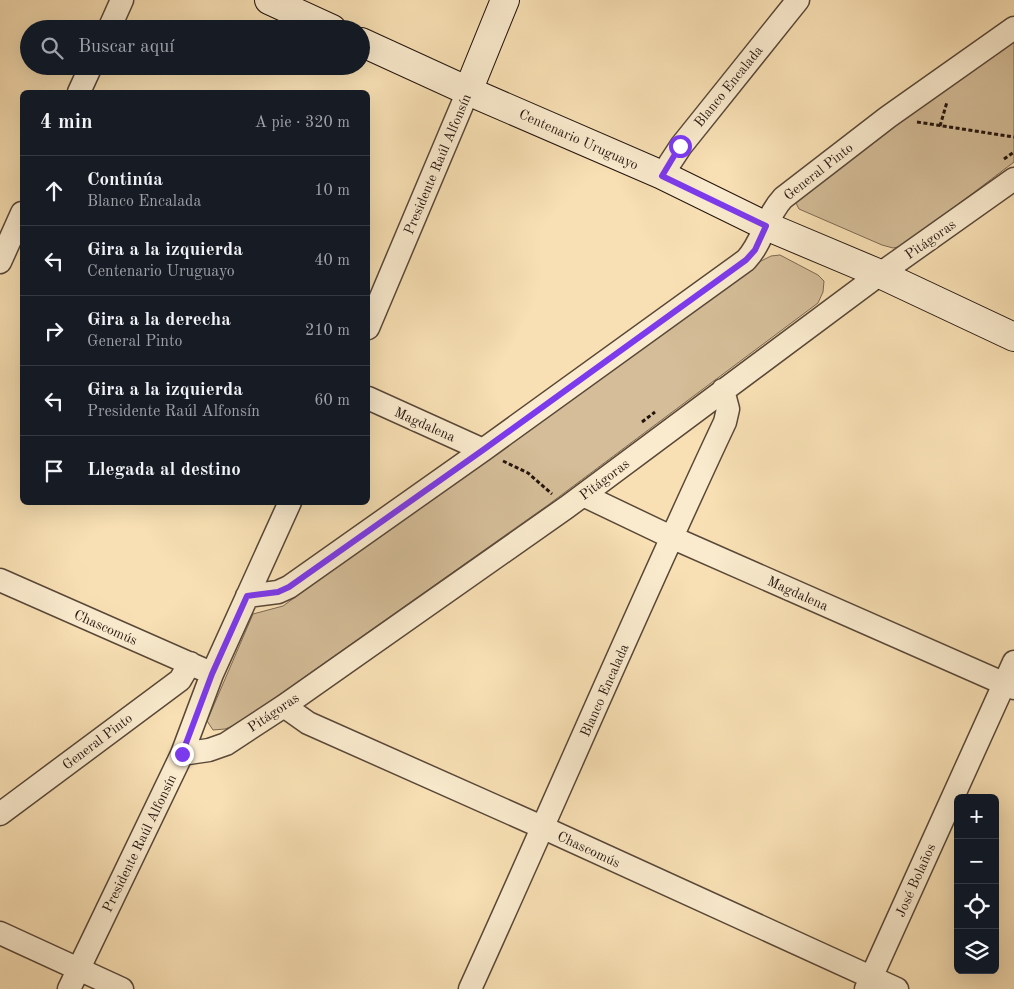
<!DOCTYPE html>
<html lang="es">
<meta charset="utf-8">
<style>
body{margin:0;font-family:"Old Standard TT",serif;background:#242831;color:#f1f3f6}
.controls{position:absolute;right:15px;bottom:15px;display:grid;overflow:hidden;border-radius:8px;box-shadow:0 5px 20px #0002}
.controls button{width:45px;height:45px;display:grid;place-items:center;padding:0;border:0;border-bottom:1px solid #363941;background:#171b24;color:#f1f3f6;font:25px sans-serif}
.stop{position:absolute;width:15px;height:15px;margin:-11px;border:4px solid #7c3aed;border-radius:50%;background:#fff}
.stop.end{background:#7c3aed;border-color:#fff;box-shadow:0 1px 5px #0008}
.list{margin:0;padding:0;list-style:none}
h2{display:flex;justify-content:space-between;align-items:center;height:65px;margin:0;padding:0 20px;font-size:21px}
h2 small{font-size:16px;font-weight:400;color:#9ea1a6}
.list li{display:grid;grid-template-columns:32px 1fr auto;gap:15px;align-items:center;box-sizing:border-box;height:70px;padding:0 20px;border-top:1px solid #363941}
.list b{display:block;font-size:19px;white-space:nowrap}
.list p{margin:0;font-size:16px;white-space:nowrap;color:#9ea1a6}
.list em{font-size:16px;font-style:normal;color:#9ea1a6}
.icon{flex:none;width:28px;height:28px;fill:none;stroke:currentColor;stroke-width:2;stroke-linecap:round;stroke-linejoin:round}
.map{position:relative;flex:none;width:1014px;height:989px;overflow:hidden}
.search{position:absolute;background:#171b24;box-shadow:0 5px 20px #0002;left:20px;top:20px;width:350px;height:55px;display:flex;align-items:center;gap:12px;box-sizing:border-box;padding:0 18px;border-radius:28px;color:#9ea1a6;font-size:19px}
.panel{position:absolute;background:#171b24;box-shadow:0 5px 20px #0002;left:20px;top:90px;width:350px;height:415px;border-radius:8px}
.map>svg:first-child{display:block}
.green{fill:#d4bd98;stroke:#7c6853}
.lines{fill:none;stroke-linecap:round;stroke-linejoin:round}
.minor-casing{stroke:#594738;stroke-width:25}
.secondary-casing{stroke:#24140e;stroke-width:30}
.path{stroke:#24140e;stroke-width:3;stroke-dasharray:4 2.5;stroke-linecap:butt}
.minor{stroke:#faebce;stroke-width:22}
.secondary{stroke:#faebce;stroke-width:28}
.route{stroke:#7c3aed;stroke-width:6}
.labels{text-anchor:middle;stroke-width:5;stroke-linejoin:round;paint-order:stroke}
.street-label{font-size:14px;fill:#24140e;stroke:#faebce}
</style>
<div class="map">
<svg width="1014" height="989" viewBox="0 0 1014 989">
<rect width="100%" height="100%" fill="#f8e0b4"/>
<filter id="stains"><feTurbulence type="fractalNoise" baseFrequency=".004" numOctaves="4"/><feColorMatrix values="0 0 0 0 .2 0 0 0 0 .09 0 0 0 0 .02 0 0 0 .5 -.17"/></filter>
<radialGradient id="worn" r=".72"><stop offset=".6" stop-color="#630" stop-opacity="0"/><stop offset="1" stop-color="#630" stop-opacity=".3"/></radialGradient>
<path class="green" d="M1014 38V162L903 246 893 248 882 245 799 209 796 203 800 196Z
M780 255 818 275 824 281 823 292 818 303 548 505 238 724 225 729 213 730 207 721 253 614 283 606 761 261 771 256Z"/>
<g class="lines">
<defs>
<path id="minor" d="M109 29 122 0
M79 92 91 66
M662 175 681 146 798 0
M0 262 22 213
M368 328 468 91
M368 398 483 450
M583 495 671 537 1014 688
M0 580 202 669
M247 596 278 592 289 587 483 450 746 260C763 242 766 216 783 198L888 117 1014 28
M284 706 308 723 544 828 897 989
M182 754 209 750 226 744 284 706 567 507 880 274 1014 179
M0 814 180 680 190 663
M0 933 122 989
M69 989 182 754 212 674 290 502
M470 989C556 800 637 609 725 422L728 409 723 390
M866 989 1014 662"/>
<path id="secondary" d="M269 0 332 29
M361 42 468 91 662 175 766 226 880 274 1014 337
M468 91 505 0"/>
</defs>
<use href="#minor" class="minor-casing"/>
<use href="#secondary" class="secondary-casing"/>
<path class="path" d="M917 122 1014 137
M940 126 947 102
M1004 159 1014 152
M642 422 655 412
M503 461 528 473 552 494"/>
<use href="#minor" class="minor"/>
<use href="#secondary" class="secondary"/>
</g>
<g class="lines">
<path class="route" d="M182 754 212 674 247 596 278 592 289 587 483 450 746 260 755 250 766 226 662 176 680 146"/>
</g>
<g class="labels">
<g class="street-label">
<text transform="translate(728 86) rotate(-51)" y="5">Blanco Encalada</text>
<text transform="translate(579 139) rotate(24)" y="5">Centenario Uruguayo</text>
<text transform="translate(437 164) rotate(-67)" y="5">Presidente Raúl Alfonsín</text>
<text transform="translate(818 171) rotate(-38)" y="5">General Pinto</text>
<text transform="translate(930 239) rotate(-35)" y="5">Pitágoras</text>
<text transform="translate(425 424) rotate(24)" y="5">Magdalena</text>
<text transform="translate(604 479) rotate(-37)" y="5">Pitágoras</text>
<text transform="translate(798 593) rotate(24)" y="5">Magdalena</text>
<text transform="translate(106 627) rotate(24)" y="5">Chascomús</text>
<text transform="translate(604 690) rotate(-66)" y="5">Blanco Encalada</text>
<text transform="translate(273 712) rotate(-34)" y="5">Pitágoras</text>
<text transform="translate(97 741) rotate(-37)" y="5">General Pinto</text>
<text transform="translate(139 843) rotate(-64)" y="5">Presidente Raúl Alfonsín</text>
<text transform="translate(589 849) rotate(25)" y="5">Chascomús</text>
<text transform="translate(915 880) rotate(-66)" y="5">José Bolaños</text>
</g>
</g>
<rect width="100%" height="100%" filter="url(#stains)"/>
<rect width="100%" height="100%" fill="url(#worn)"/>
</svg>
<div class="controls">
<button>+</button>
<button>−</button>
<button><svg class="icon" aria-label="locate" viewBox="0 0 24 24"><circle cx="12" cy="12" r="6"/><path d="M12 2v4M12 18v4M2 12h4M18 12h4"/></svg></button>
<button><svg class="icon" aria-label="layers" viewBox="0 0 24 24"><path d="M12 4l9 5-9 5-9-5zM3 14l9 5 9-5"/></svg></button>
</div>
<div class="stop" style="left:680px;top:146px"></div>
<div class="stop end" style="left:182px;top:754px"></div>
<div class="search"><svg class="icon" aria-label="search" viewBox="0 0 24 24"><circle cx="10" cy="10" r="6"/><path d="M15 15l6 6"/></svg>Buscar aquí</div>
<section class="panel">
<h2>4 min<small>A pie · 320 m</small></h2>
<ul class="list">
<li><svg class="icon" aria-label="ahead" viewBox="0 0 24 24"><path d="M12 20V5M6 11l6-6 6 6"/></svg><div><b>Continúa</b><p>Blanco Encalada</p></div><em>10 m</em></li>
<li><svg class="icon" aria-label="left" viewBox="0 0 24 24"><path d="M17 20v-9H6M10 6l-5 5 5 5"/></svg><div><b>Gira a la izquierda</b><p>Centenario Uruguayo</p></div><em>40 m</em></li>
<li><svg class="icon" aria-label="right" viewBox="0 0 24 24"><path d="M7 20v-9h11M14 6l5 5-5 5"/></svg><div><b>Gira a la derecha</b><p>General Pinto</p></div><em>210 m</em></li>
<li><svg class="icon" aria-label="left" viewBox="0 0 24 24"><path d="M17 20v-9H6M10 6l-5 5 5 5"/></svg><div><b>Gira a la izquierda</b><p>Presidente Raúl Alfonsín</p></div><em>60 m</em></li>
<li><svg class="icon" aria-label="arrive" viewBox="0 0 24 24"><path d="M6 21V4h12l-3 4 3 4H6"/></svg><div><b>Llegada al destino</b></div></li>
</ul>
</section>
</div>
